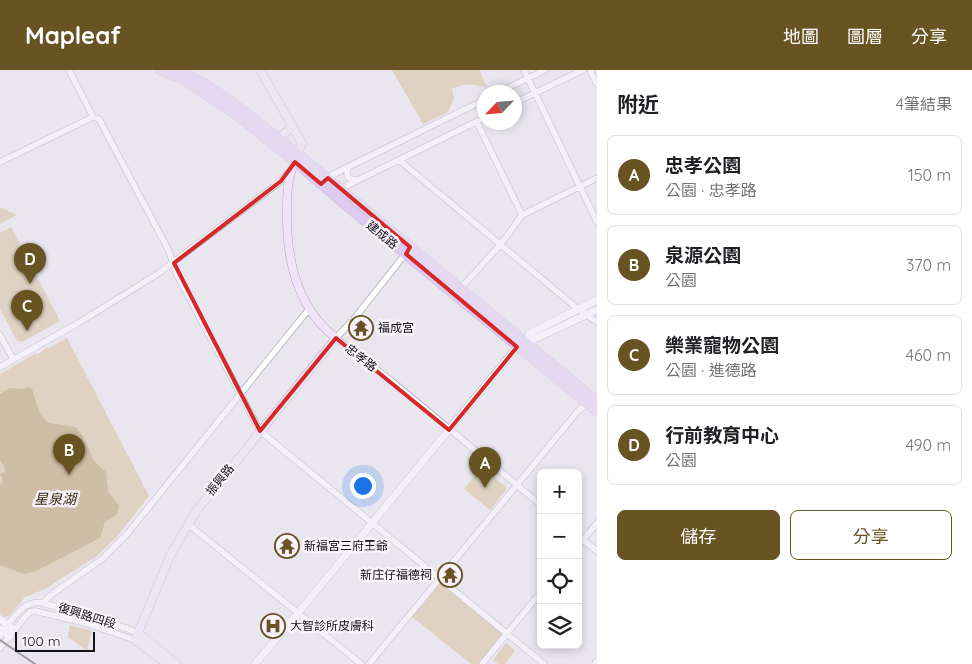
<!DOCTYPE html>
<html lang="zh-TW">
<meta charset="utf-8">
<style>
body{margin:0;font-family:Quicksand,"Noto Sans TC",sans-serif;background:#f2f2f2;color:#202124}
.controls{position:absolute;right:15px;bottom:15px;display:grid;overflow:hidden;border-radius:8px;box-shadow:0 2px 8px #0003}
.controls button{width:45px;height:45px;display:grid;place-items:center;padding:0;border:0;border-bottom:1px solid #e0e0e0;background:#fff;color:#202124;font:25px sans-serif}
.compass{position:absolute;left:477px;top:15px;width:45px;height:45px;border-radius:50%;background:#fff;box-shadow:0 2px 8px #0003;rotate:244deg}
.scale{position:absolute;left:15px;bottom:12px;width:80px;box-sizing:border-box;padding-left:5px;border:2px solid #131215;border-top:0;font-size:14px;line-height:18px;white-space:nowrap;color:#131215;-webkit-text-stroke:4px #f8f3fd;paint-order:stroke}
.you{position:absolute;left:362px;top:415px;width:18px;height:18px;margin:-12px;border:4px solid #fff;border-radius:50%;background:#1a73e8;box-shadow:0 0 0 8px #1a73e833}
.badge{display:grid;place-items:center;width:32px;height:32px;border-radius:50%;background:#685322;color:#fff;font-size:16px;font-weight:700}
.pin{position:absolute;translate:-50% -41px;filter:drop-shadow(0 1px 2px #0008)}
.pin::after{content:'';position:absolute;top:26px;width:18px;height:15px;background:inherit;clip-path:polygon(0 0,100% 0,50% 100%)}
.list{margin:0;padding:0;list-style:none}
h2{display:flex;justify-content:space-between;align-items:center;height:65px;margin:0;padding:0 20px;font-size:21px}
h2 small{font-size:16px;font-weight:400;color:#757577}
.list li{display:grid;grid-template-columns:32px 1fr auto;gap:15px;align-items:center;box-sizing:border-box;height:80px;margin:0 10px 10px;padding:0 10px;border:1px solid #e0e0e0;border-radius:8px}
.list b{display:block;font-size:19px;white-space:nowrap}
.list p{margin:0;font-size:16px;white-space:nowrap;color:#757577}
.list em{font-size:16px;font-style:normal;color:#757577}
.actions{display:flex;gap:10px;padding:15px 20px}
.actions a{flex:1;padding:11px 0;border:1px solid #685322;border-radius:8px;text-align:center;font-size:18px;color:#685322}
.actions .main{background:#685322;color:#fff}
.icon{flex:none;width:28px;height:28px;fill:none;stroke:currentColor;stroke-width:2;stroke-linecap:round;stroke-linejoin:round}
.map{position:relative;flex:none;width:597px;height:594px;overflow:hidden}
header{display:flex;align-items:center;gap:30px;box-sizing:border-box;height:70px;padding:0 25px;background:#685322;color:#fff}
header strong{font-size:24px}
nav{display:flex;gap:28px;margin-inline-start:auto;font-size:18px}
main{display:flex}
aside{flex:1;background:#fff}
.map>svg:first-child{display:block}
.green{fill:#d3bb89}
.water{fill:#ad8e49}
.lines{fill:none;stroke-linecap:round;stroke-linejoin:round}
.minor-casing{stroke:#b0abb5;stroke-width:7}
.tertiary-casing{stroke:#b0abb5;stroke-width:8}
.secondary-casing{stroke:#b0abb5;stroke-width:9}
.primary-casing{stroke:#c6c6c7;stroke-width:10}
.minor{stroke:#fff;stroke-width:5.5}
.tertiary{stroke:#fff;stroke-width:7}
.secondary{stroke:#efe4f8;stroke-width:8}
.primary{stroke:#dfcaf2;stroke-width:9}
.rail{stroke:#454348;stroke-width:2}
.marked{fill:none;stroke:#d62828;stroke-width:4;stroke-linejoin:round}
.labels{text-anchor:middle;stroke-width:5;stroke-linejoin:round;paint-order:stroke}
.street-label{font-size:12px;fill:#131215;stroke:#f8f3fd}
.poi-label{font-size:12px;fill:#131215;stroke:#f8f3fd;text-anchor:start}
.water-label{font-size:14px;font-style:italic;fill:#362808;stroke:#f8f3fd}
</style>
<header>
<strong>Mapleaf</strong>
<nav><a>地圖</a><a>圖層</a><a>分享</a></nav>
</header>
<main>
<div class="map">
<svg width="597" height="594" viewBox="0 0 597 594">
<rect width="100%" height="100%" fill="#eae6f0"/>
<path class="green" d="M392 0H479L487 17 466 14 452 19 454 28 448 42 423 54Z
M0 137 17 145 0 154Z
M11 157 60 251 22 272 17 271 0 239V163Z
M67 268 149 426 116 468 97 486 45 519 25 527 9 546 5 547 0 544V304L36 283 37 285 47 277 49 278Z
M482 397 506 417V420L490 440 464 419Z
M440 511 504 563 479 594H471L411 546Z
M70 555 92 561 87 581 68 567Z
M506 573 515 581 505 594H498L493 590Z"/>
<path class="water" d="M28 316 32 319 40 344 49 353 75 357 81 363 94 391 106 402 108 421 119 436 117 444 105 452 100 468 34 502 24 504 0 495V415L3 411 0 404 6 401 0 390V324L9 318 25 319Z"/>
<g class="lines">
<defs>
<path id="minor" d="M69 0 93 47 99 49 109 68 169 181 176 203 260 361 544 594
M524 0 597 152
M590 0 597 14
M499 22 545 0
M514 33 583 0
M477 52 522 145
M399 90 578 239 597 252
M0 92 93 47
M348 97 347 105 350 109 356 110
M321 114 332 105 348 97 484 30
M340 119 484 48
M406 183 354 249 336 268 393 312 541 435
M460 219 501 174 522 145 597 108
M0 265 13 289
M0 297 80 252 159 203 281 111 290 100
M188 454 361 594
M578 466 597 481
M578 476 597 453
M43 533 52 524 102 489 127 464 309 239
M0 566C11 552 21 529 43 533L126 558 139 564
M0 578 25 547 30 542 35 541 85 553 135 570
M369 594 578 341 590 332
M482 594 541 522
M595 594 597 591"/>
<path id="tertiary" d="M525 272 530 263 597 230
M0 549 14 560
M0 559 10 566
M255 594 298 543 517 277 597 240"/>
<path id="secondary" d="M278 69 293 56
M139 564 177 594
M167 594 135 570 171 484 197 440 336 268C297 238 286 188 287 140 287 129 287 116 290 105 293 94 298 84 302 73L260 0"/>
<path id="primary" d="M159 0 184 10 236 45 295 92 344 134 597 342
M179 0 206 14 242 39 328 108 597 331"/>
</defs>
<use href="#minor" class="minor-casing"/>
<use href="#tertiary" class="tertiary-casing"/>
<use href="#secondary" class="secondary-casing"/>
<use href="#primary" class="primary-casing"/>
<use href="#minor" class="minor"/>
<use href="#tertiary" class="tertiary"/>
<use href="#secondary" class="secondary"/>
<use href="#primary" class="primary"/>
<path class="rail" d="M0 570 35 594"/>
</g>
<path d="M0 0H597V594H0ZM295 92 321 114 328 108 410 177 406 184 517 277 449 360 336 268 260 361 174 193 281 111Z" fill="#eae6f0" fill-opacity=".55" fill-rule="evenodd"/>
<path class="marked" d="M295 92 321 114 328 108 410 177 406 184 517 277 449 360 336 268 260 361 174 193 281 111Z"/>
<defs>
<symbol id="temple-ring" viewBox="-11 -11 22 22"><circle r="9.5" fill="#f8f3fd" stroke="#685322" stroke-width="1.5"/><path d="M0-6L5-2H3V0L6.5 2.5H4V6H1.5V3h-3V6H-4V2.5H-6.5L-3 0V-2H-5Z" fill="#685322"/></symbol>
<symbol id="hospital-ring" viewBox="-11 -11 22 22"><circle r="9.5" fill="#f8f3fd" stroke="#685322" stroke-width="1.5"/><path d="M-5-5h3v3.5h4V-5h3V5h-3V1.5h-4V5h-3Z" fill="#685322"/></symbol>
</defs>
<g fill-rule="evenodd">
<use href="#temple-ring" x="347" y="244" width="28" height="28"/>
<use href="#temple-ring" x="273" y="462" width="28" height="28"/>
<use href="#temple-ring" x="436" y="491" width="28" height="28"/>
<use href="#hospital-ring" x="259" y="542" width="28" height="28"/>
</g>
<g class="labels">
<g class="street-label">
<text transform="translate(382 165) rotate(39)" y="4">建成路</text>
<text transform="translate(361 288) rotate(38)" y="4">忠孝路</text>
<text transform="translate(220 410) rotate(-51)" y="4">振興路</text>
<text transform="translate(87 546) rotate(17)" y="4">復興路四段</text>
</g>
<g class="poi-label">
<text x="378" y="262">福成宮</text>
<text x="304" y="480">新福宮三府王爺</text>
<text x="432" y="509" text-anchor="end">新庄仔福德祠</text>
<text x="290" y="560">大智診所皮膚科</text>
</g>
<g class="water-label">
<text x="55" y="434">星泉湖</text>
</g>
</g>
</svg>
<div class="controls">
<button>+</button>
<button>−</button>
<button><svg class="icon" aria-label="locate" viewBox="0 0 24 24"><circle cx="12" cy="12" r="6"/><path d="M12 2v4M12 18v4M2 12h4M18 12h4"/></svg></button>
<button><svg class="icon" aria-label="layers" viewBox="0 0 24 24"><path d="M12 4l9 5-9 5-9-5zM3 14l9 5 9-5"/></svg></button>
</div>
<svg class="compass" viewBox="-18 -18 36 36"><path d="M0-13l5 13h-10z" fill="#e53935"/><path d="M0 13l5-13h-10z" fill="#757577"/></svg>
<div class="scale">100 m</div>
<div class="you"></div>
<div class="pin badge" style="left:485px;top:418px">A</div>
<div class="pin badge" style="left:69px;top:405px">B</div>
<div class="pin badge" style="left:27px;top:261px">C</div>
<div class="pin badge" style="left:30px;top:214px">D</div>
</div>
<aside>
<h2>附近<small>4筆結果</small></h2>
<ul class="list">
<li><span class="badge">A</span><div><b>忠孝公園</b><p>公園 · 忠孝路</p></div><em>150 m</em></li>
<li><span class="badge">B</span><div><b>泉源公園</b><p>公園</p></div><em>370 m</em></li>
<li><span class="badge">C</span><div><b>樂業寵物公園</b><p>公園 · 進德路</p></div><em>460 m</em></li>
<li><span class="badge">D</span><div><b>行前教育中心</b><p>公園</p></div><em>490 m</em></li>
</ul>
<div class="actions"><a class="main">儲存</a><a>分享</a></div>
</aside>
</main>
